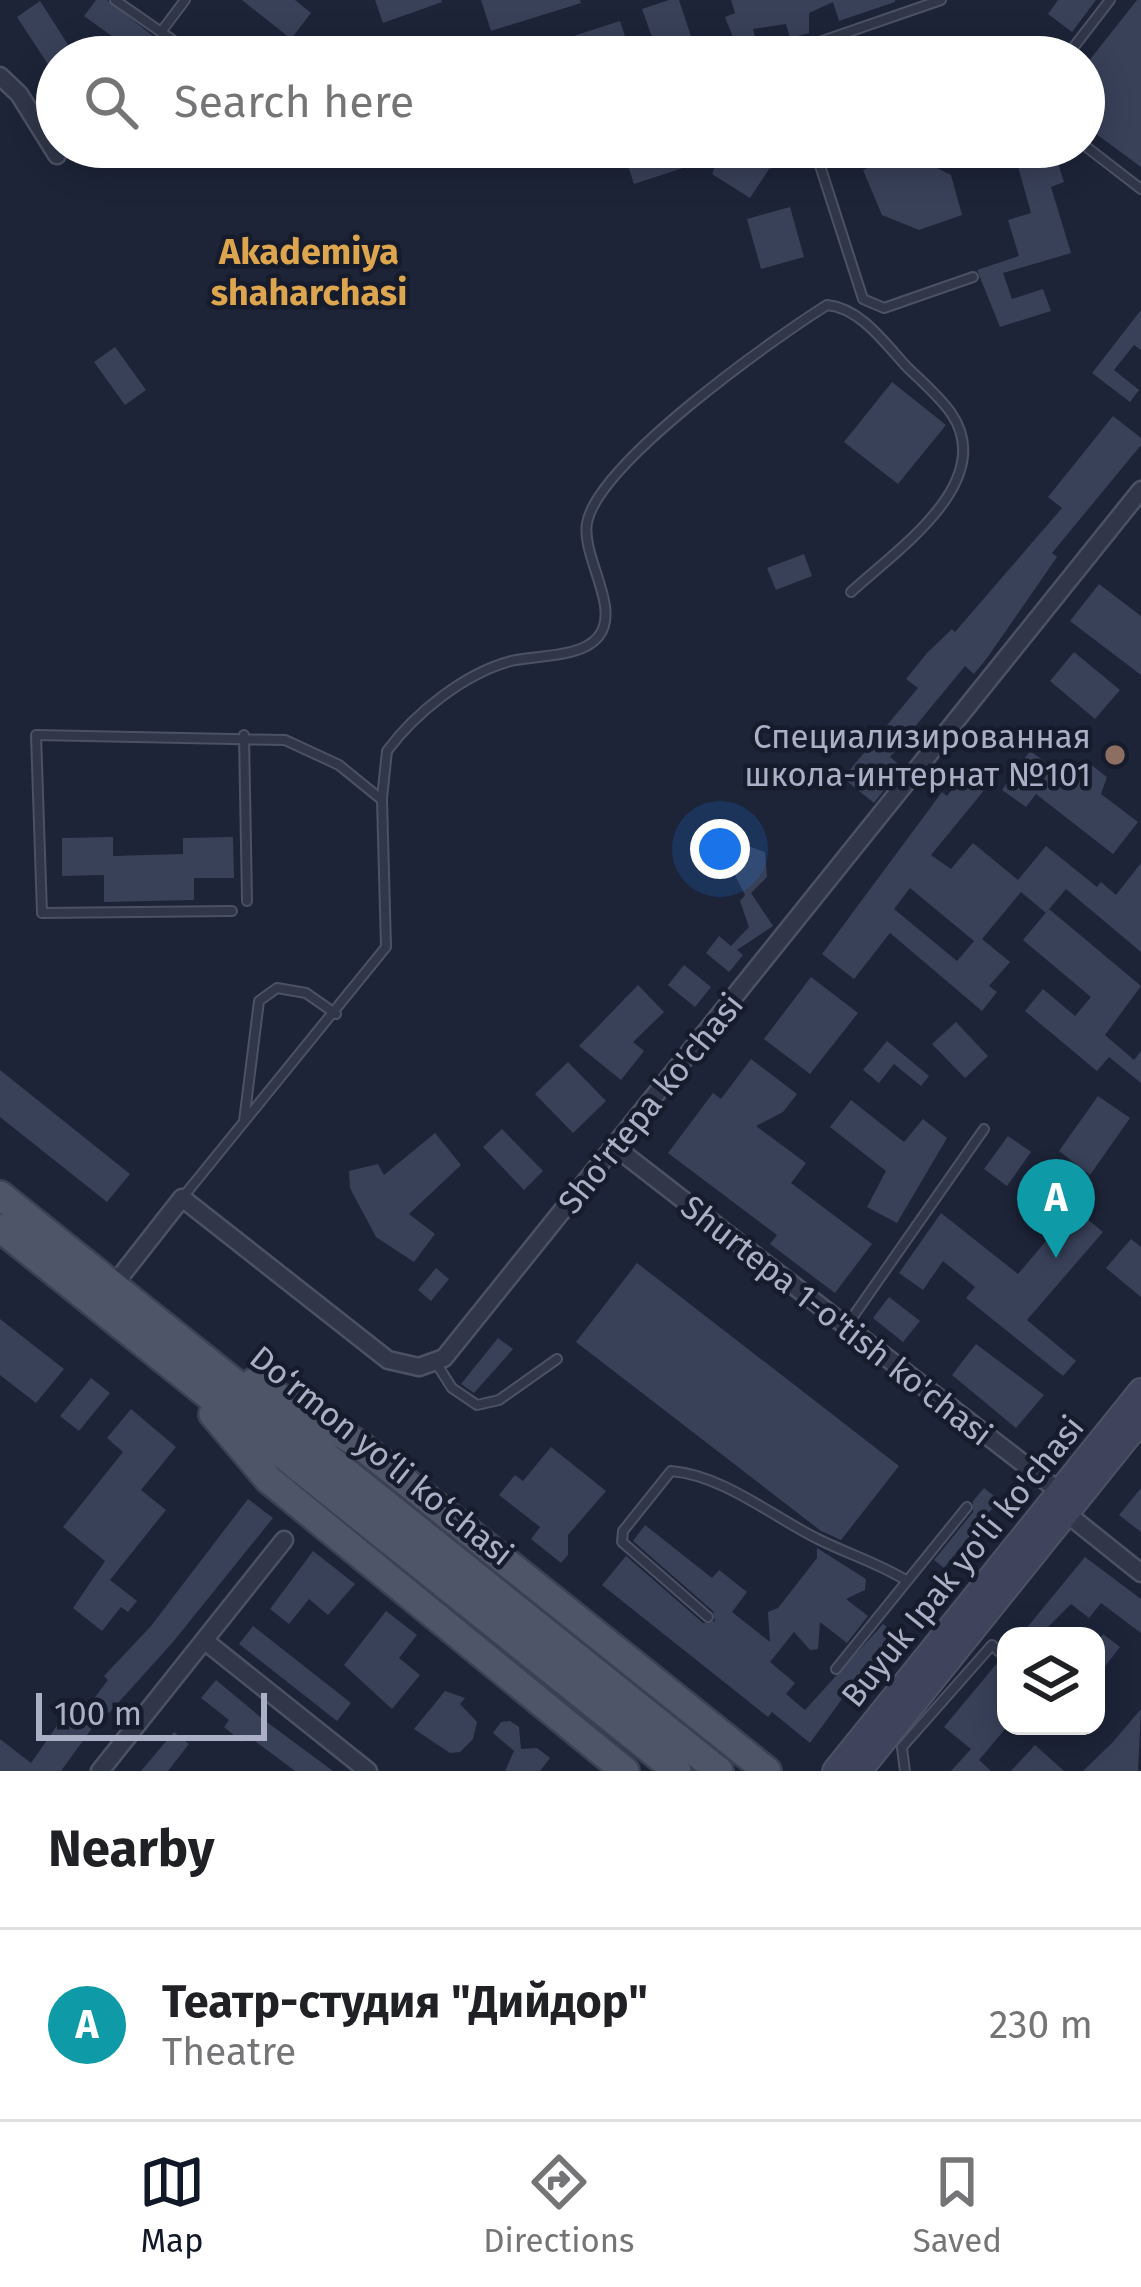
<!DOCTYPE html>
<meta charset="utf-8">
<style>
body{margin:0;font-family:"Fira Sans",sans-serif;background:#f6f6f6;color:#202124}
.controls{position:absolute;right:36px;bottom:36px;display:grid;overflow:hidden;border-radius:24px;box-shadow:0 6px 30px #0003}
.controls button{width:108px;height:108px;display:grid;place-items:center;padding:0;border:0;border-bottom:3px solid #e0e0e0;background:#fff;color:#202124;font:60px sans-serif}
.scale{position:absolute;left:36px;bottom:30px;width:231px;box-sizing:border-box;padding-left:12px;border:6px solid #abb0c6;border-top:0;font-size:33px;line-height:42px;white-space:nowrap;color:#abb0c6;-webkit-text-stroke:9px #171c2d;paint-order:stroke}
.you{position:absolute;left:720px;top:849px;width:42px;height:42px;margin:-30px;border:9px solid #fff;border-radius:50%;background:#1a73e8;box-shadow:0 0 0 18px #1a73e833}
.badge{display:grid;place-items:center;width:78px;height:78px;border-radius:50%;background:#111827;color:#fff;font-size:39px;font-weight:700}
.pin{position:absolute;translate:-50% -99px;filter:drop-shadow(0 3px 6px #0008)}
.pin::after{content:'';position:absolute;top:63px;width:42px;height:36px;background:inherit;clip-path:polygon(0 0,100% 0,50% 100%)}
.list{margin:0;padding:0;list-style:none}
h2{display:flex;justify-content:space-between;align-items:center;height:156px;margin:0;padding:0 48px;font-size:51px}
h2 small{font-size:39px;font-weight:400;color:#757577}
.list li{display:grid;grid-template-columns:78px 1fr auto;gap:36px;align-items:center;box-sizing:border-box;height:192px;padding:0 48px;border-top:3px solid #e0e0e0}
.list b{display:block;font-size:45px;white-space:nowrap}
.list p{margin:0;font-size:39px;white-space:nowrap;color:#757577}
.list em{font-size:39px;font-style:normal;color:#757577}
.icon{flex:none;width:66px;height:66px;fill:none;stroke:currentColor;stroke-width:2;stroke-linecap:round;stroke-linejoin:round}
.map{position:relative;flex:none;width:1141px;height:1771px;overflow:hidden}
.search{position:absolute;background:#fff;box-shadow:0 6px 30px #0003;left:36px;right:36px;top:36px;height:132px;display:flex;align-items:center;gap:30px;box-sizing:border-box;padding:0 42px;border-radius:66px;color:#757577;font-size:45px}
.sheet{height:348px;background:#fff}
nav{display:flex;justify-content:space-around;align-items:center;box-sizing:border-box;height:168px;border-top:3px solid #e0e0e0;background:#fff;font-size:33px;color:#757577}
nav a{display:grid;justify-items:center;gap:6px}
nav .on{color:#111827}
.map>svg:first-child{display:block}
.building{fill:#394159;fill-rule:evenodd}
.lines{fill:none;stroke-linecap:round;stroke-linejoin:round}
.service-casing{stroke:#4c5164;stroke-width:12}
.minor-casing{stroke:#4c5164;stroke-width:21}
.secondary-casing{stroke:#4c5164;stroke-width:28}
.primary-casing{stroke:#3b4052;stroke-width:32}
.service{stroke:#313749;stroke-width:8}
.minor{stroke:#313749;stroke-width:16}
.secondary{stroke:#3f445c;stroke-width:24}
.primary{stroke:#4f5569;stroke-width:27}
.education-dot{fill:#8d6e63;stroke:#171c2d;stroke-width:4.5}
.labels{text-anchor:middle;stroke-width:9;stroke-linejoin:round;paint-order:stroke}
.poi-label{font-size:33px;fill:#abb0c6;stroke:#171c2d;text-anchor:end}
.street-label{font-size:33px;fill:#abb0c6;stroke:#171c2d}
.neighbourhood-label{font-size:36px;font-weight:bold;fill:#dda54e;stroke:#171c2d}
</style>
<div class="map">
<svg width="1141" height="1771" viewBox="0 0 1141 1771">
<rect width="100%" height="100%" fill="#1d2438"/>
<path class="building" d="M96 0H107L162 43 151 57H141L84 16Z
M242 0H295L311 13 291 39Z
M375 0H441L442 2 383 23Z
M481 0H580L581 3 491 31Z
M669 0H679L695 48 659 57 642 9Z
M731 0H895V2L839 21 833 2 809 13V33L790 38 786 24 753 29 757 44 738 50 725 17 735 13Z
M1058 0H1096L1072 32 1048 14Z
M1137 0H1141V167L1084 125V67Z
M40 1 76 57H57V78L17 17Z
M620 21 632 57H573L567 38Z
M902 41 910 48 923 41 937 44 967 57H893L892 46Z
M622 147H690L695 164 634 184Z
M723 147H786L791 163 769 169 750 198 712 174Z
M1054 151 1064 182 1051 187 1071 253 1003 273 1012 299 1043 289 1051 311 1000 327 977 270 1019 256 1008 220 1031 213 1017 163Z
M905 152 951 175 962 215 919 230 882 215 863 170Z
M790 207 804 257 761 269 747 219Z
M1141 310V350L1134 345 1114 370 1139 390 1130 402 1092 373Z
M115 347 146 390 125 405 94 362Z
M892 382 946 425 898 484 844 442Z
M1113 416 1141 438V445L1052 553 1057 557 987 658 974 674 965 666 890 757 902 767 874 803 843 778 918 688 906 679 927 653 952 629 955 632 1062 508 1048 497Z
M804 554 812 576 776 590 767 568Z
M1099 584 1141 616V675L1070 621Z
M1074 652 1120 690 1095 719 1050 681Z
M1030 751 1071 780 1086 761 1107 777 1101 794 1138 822 1113 854 1036 794 1026 807 1002 790Z
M965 773 986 788 931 855 951 869 973 843 1018 880 1046 846 1097 887 1101 882 1116 895 1141 863V952L1066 889 1046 913 1021 892 982 939 1010 962 989 986 997 992 982 1011 890 933 854 979 822 954 942 792 947 796ZM910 888 974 941 957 961 894 909Z
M113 837V856L183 854V838L233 837 234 878H194V900L104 902V875L62 876V838Z
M740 843 765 852 767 877 751 893 773 926 737 950 743 955 729 972 706 953 719 936 731 946 749 927 740 901 745 895 722 850Z
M1049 909 1141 986 1105 1035 1134 1060 1141 1051V1083L1109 1057 1097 1071 1025 1011 1043 989 1075 1016 1091 997 1023 940Z
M684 965 711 987 695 1007 668 985Z
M811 977 858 1013 810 1074 764 1039Z
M638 985 664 1012 633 1042 644 1051 621 1080 579 1046Z
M956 1022 988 1056 965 1078 932 1044Z
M887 1041 929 1076 921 1086 894 1064 879 1083 863 1070Z
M751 1059 797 1094 783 1112 756 1126 806 1163 791 1183 872 1244 835 1293 770 1244 777 1235 668 1153 713 1093 721 1099Z
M568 1062 606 1101 573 1133 535 1094Z
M0 1070 130 1174 107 1202 0 1117Z
M1098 1096 1130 1118 1090 1175 1059 1151Z
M851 1100 904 1142 923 1119 947 1138 897 1223 867 1207 886 1171 830 1127Z
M502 1129 543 1171 524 1190 483 1147Z
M435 1133 461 1165 409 1214 435 1234 414 1262 376 1237 350 1188 349 1171 378 1164 384 1175Z
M1008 1136 1031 1152 1007 1186 984 1169Z
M1074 1208 1103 1232 1027 1320 1076 1361 1063 1376 966 1298 975 1287 943 1261 923 1290 899 1273 941 1213 1018 1274Z
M1131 1239 1141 1247V1297L1106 1268Z
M637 1263 899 1466 841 1540 821 1531 576 1342Z
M436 1268 449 1279 431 1301 418 1290Z
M889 1297 920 1321 903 1342 873 1318Z
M0 1319 64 1369 36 1403 0 1375Z
M498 1338 513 1349 474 1393 461 1384Z
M976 1344 1044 1395 1016 1428 952 1375Z
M91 1378 110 1393 79 1431 60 1416Z
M131 1409 176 1447 141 1490 166 1510 110 1580 137 1601 128 1612 121 1607 102 1631 73 1608 105 1561 63 1527 123 1452 107 1438Z
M551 1447 606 1491 568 1535V1555L561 1563 531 1539 540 1527 499 1495 515 1475 523 1481Z
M984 1488 999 1500 944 1568 934 1560 973 1512V1501Z
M1141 1488V1532L1119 1515Z
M248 1499 273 1518 173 1642 109 1713 105 1710 61 1771H0V1739L31 1763 65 1714 82 1700 89 1705 108 1680 104 1676 151 1626Z
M645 1525 712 1578 719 1570 747 1592 732 1612 770 1642 768 1612 778 1608 817 1558V1548L866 1579 865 1590 846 1599 868 1616 847 1643 820 1622 818 1649 810 1650 794 1632 770 1662 795 1683 786 1694 805 1710 883 1624 901 1638 842 1699 810 1743 772 1712 768 1717 602 1585 626 1556 703 1623 715 1621 713 1611 633 1541Z
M313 1551 355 1584 328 1615 309 1599 289 1624 270 1609Z
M1085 1557 1141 1599V1633L1101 1603 1089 1618 1071 1604 1047 1628 1057 1636H1020Z
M386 1611 417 1635 399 1658 420 1675 392 1709 344 1665Z
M253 1626 351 1703 337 1721 239 1644Z
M1103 1634 1120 1647 1096 1678V1646Z
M998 1662 1006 1666V1728L979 1760 991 1771H951L971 1749 944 1727Z
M216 1680 264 1720 333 1771H295L247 1735 242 1742 224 1727 229 1720 201 1698Z
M445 1691 465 1698 460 1704 477 1722 473 1739 460 1752 450 1753 414 1729Z
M1141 1709 1138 1771H1083L1112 1743Z
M510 1721 519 1727 521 1749 537 1748 550 1758 540 1771H505L514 1751 493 1733 501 1722Z
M174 1732 189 1744 168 1771H141Z
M1035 1745 1064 1771H1011Z"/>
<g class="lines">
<defs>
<path id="service" d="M115 0 197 57
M161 32 185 0
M169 57 178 44
M776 57 941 0
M1066 57 1110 0
M1084 145 1141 189
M814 147 863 299 884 308 973 277
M244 735 247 901
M382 798 387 751C415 713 465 673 511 661 536 655 581 658 598 637 622 609 581 557 587 523 598 463 773 339 827 305 860 308 884 342 906 366 921 381 939 396 951 413 999 482 894 552 851 592
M244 1121 259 1001 277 988 306 993 336 1014
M183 1197 386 947 382 800 339 765 285 740 36 735 42 913 232 911
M845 1328 984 1129
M436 1363 452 1388 477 1405 499 1400 557 1359
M708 1617 622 1542 623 1531 671 1471C723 1475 773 1517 818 1539 848 1554 873 1561 904 1579
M836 1669 967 1507
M902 1747 992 1645 1006 1658
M902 1748 905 1771"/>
<path id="minor" d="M0 76 19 94 57 155
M615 1147 1060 1492
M109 1291 182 1198 388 1360 419 1367 444 1358 1141 490
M1066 1513 1141 1573
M205 1641 368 1771
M100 1771 284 1540"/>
<path id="secondary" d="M835 1771 1141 1391
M859 1771 1141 1420"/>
<path id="primary" d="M0 1195 719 1771
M0 1228 677 1771
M254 1382 360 1445 767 1771
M213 1414 268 1479 625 1771"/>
</defs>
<use href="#service" class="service-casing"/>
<use href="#minor" class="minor-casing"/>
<use href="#secondary" class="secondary-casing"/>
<use href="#primary" class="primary-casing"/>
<use href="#service" class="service"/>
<use href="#minor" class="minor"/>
<use href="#secondary" class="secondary"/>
<use href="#primary" class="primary"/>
</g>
<circle class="education-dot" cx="1115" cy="755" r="12"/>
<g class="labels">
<g class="poi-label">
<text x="1091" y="748">Специализированная<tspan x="1091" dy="38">школа-интернат №101</tspan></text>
</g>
<g class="street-label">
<text transform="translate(650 1103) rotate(-51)" y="12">Sho'rtepa ko'chasi</text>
<text transform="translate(837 1320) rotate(38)" y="12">Shurtepa 1-o'tish ko'chasi</text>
<text transform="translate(382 1455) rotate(39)" y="12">Do‘rmon yo‘li ko‘chasi</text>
<text transform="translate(962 1561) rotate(-51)" y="12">Buyuk Ipak yo'li ko'chasi</text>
</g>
<g class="neighbourhood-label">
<text x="309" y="264">Akademiya<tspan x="309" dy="41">shaharchasi</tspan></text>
</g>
</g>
</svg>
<div class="controls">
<button><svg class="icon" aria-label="layers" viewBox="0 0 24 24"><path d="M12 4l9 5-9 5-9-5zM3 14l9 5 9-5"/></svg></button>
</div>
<div class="scale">100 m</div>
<div class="you"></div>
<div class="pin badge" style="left:1056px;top:1258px;background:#0f9aa8">A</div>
<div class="search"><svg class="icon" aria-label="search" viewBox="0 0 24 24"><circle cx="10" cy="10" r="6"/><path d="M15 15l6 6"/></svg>Search here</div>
</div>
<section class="sheet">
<h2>Nearby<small></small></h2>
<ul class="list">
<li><span class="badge" style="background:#0f9aa8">A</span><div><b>Театр-студия &quot;Дийдор&quot;</b><p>Theatre</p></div><em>230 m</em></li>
</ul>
</section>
<nav>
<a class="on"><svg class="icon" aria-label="map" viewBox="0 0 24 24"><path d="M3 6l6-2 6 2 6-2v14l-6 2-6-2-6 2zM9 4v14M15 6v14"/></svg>Map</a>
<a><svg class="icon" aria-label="directions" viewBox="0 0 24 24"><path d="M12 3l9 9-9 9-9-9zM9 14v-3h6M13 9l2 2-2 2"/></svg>Directions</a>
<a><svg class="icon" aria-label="saved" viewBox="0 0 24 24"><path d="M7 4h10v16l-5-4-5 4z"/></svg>Saved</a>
</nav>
